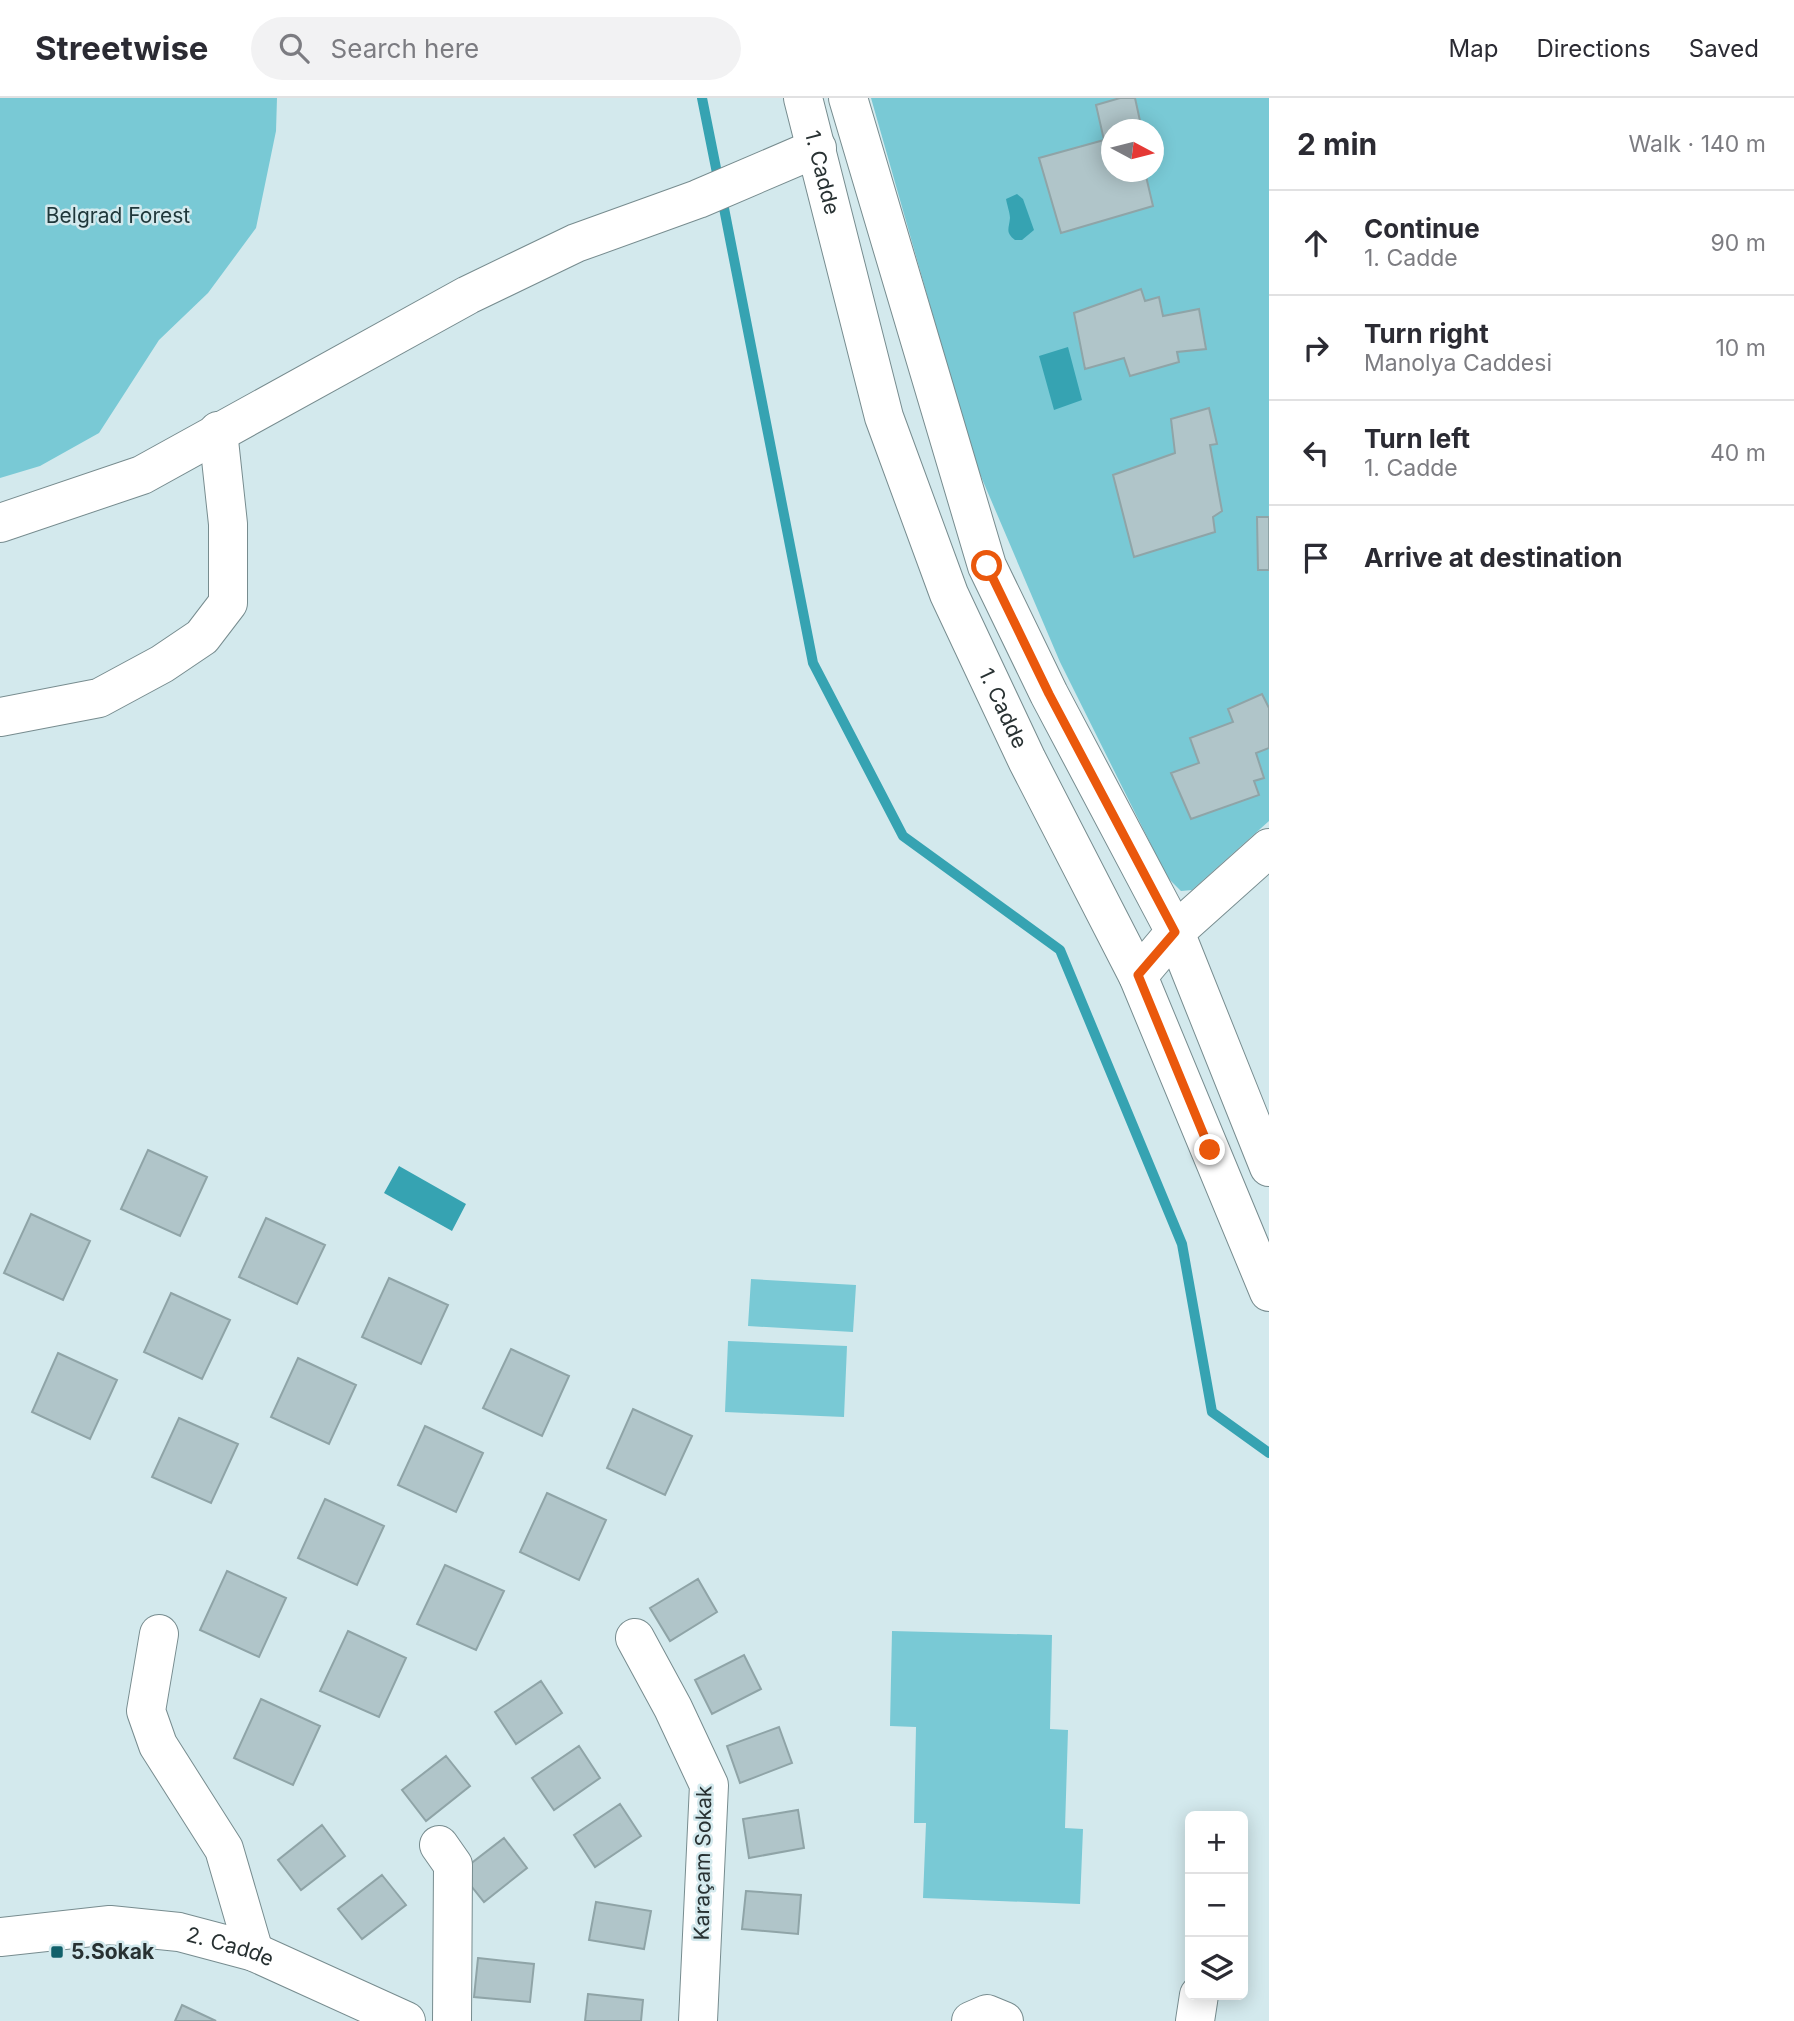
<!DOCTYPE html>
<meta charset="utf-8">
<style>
body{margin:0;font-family:Inter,sans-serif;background:#f2f2f3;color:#2b2b33}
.controls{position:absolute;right:21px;bottom:21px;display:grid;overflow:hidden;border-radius:10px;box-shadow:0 4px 18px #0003}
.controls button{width:63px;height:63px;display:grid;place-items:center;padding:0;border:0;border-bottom:2px solid #e1e1e2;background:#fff;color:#2b2b33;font:35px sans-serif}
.compass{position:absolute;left:1101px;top:21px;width:63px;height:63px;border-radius:50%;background:#fff;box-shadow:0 4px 18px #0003;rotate:97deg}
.stop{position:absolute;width:21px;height:21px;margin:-16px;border:5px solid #ea580c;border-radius:50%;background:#fff}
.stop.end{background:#ea580c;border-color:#fff;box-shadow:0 2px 7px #0008}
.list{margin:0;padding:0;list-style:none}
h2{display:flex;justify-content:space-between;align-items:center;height:91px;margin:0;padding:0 28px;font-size:30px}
h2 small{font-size:23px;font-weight:400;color:#7c7c81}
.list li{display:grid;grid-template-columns:46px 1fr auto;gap:21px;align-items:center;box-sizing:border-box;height:105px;padding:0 28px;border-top:2px solid #e1e1e2}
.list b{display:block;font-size:26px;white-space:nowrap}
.list p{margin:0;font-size:23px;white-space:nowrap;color:#7c7c81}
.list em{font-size:23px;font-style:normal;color:#7c7c81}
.icon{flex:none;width:38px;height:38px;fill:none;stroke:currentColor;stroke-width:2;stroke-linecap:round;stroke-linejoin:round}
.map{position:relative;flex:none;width:1269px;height:1923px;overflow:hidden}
header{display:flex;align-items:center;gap:42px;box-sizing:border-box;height:98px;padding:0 35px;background:#fff;border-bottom:2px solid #e1e1e2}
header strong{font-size:33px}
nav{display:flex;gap:38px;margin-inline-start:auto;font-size:24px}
.search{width:490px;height:63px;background:#f2f2f3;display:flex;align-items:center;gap:18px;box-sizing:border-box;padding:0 24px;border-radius:38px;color:#7c7c81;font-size:26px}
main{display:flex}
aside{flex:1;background:#fff}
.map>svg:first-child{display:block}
.green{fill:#79c9d5;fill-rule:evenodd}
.water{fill:#36a3b2}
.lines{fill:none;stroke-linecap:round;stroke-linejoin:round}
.stream{stroke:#36a3b2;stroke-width:10}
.building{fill:#b0c5c9;stroke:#8fa4a7;stroke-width:2}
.minor-casing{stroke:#778c8f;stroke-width:40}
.major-casing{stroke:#778c8f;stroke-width:40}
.minor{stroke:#fff;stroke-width:38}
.major{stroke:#fff;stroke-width:38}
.route{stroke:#ea580c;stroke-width:9}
.poi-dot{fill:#11606a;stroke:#d3e9ed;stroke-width:2.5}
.labels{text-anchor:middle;stroke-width:5;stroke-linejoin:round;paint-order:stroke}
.street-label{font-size:21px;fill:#283132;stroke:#d3e9ed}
.park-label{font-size:21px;fill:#1f373a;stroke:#d3e9ed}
.poi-label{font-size:21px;font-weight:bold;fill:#283132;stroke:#d3e9ed;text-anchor:start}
</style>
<header>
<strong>Streetwise</strong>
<div class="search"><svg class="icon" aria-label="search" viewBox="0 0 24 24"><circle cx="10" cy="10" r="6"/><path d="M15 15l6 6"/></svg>Search here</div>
<nav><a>Map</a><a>Directions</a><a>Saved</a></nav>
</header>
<main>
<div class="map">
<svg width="1269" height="1923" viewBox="0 0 1269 1923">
<rect width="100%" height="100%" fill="#d3e9ed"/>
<path class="green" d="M0 0H277L276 33 256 130 208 195 159 242 99 335 40 368 0 380Z
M871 0H1269V723L1192 792 1181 793 1167 779 1060 564 974 362ZM1112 32H1154V74H1112Z
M751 1181 856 1187 853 1234 748 1228Z
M728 1243 847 1248 844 1319 725 1314Z
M892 1533 1052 1537 1050 1631 1068 1632 1065 1730 1083 1731 1080 1806 923 1800 926 1725H914L916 1629 890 1628Z"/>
<path class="water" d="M1017 96 1023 101 1034 132 1022 142H1015C1005 134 1009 131 1010 120 1010 115 1007 107 1006 101Z
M1068 249 1082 302 1054 312 1039 258Z
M399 1068 466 1106 452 1133 384 1095Z"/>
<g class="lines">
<path class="stream" d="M702 0 719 85
M722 100 813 565 903 738 1060 852 1182 1146 1212 1314 1269 1355"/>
</g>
<path class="building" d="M1120 0H1135L1142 32H1112V74H1145L1153 108 1061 135 1039 60 1104 42 1096 7Z
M1141 191 1145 203 1159 199 1163 218 1199 211 1206 251 1177 254 1179 264 1130 278 1124 260 1085 271 1074 215Z
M1209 310 1217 346 1210 347 1222 413 1213 419 1215 434 1134 459 1113 377 1175 355 1171 321Z
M1269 418V472H1258L1257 419H1269Z
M1262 596 1269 610V650L1256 655 1264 680 1254 683 1259 697 1191 721 1171 675 1199 665 1190 640 1233 624 1228 611Z
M148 1052 207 1079 180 1138 121 1111Z
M31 1116 90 1143 63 1202 4 1175Z
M266 1120 325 1147 297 1206 239 1179Z
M389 1180 448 1207 421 1266 362 1239Z
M171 1195 230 1222 202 1281 144 1254Z
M511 1251 569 1278 542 1338 483 1310Z
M58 1255 117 1282 90 1341 32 1314Z
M298 1260 356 1287 329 1346 271 1319Z
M633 1311 692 1338 665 1397 607 1370Z
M179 1320 238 1346 211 1405 152 1379Z
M425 1328 483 1355 456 1414 398 1387Z
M547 1395 606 1422 579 1482 520 1454Z
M325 1401 384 1428 357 1487 298 1460Z
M445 1467 504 1493 476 1552 417 1526Z
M227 1473 286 1500 259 1559 200 1532Z
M698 1481 717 1514 670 1543 650 1510Z
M348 1533 406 1560 379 1619 320 1593Z
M744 1557 761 1591 712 1616 695 1582Z
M541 1583 562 1615 516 1646 495 1614Z
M261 1601 320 1628 293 1687 234 1660Z
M779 1629 792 1665 740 1685 727 1648Z
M579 1648 600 1680 554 1712 532 1680Z
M446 1658 470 1688 426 1723 402 1692Z
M620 1706 641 1738 595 1769 574 1737Z
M798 1712 804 1750 749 1760 743 1721Z
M322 1727 345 1758 301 1792 278 1762Z
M504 1740 527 1770 484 1804 460 1774Z
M382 1777 406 1807 362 1841 338 1811Z
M746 1793 801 1797 798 1836 742 1831Z
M596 1804 651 1813 644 1851 589 1842Z
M478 1860 534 1866 530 1904 474 1899Z
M588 1896 643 1902 641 1923H585Z
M182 1907 216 1923H175Z"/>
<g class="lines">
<defs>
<g id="minor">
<path d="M0 425 142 377 468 197 576 145 698 101 817 50"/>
<path d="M0 619 99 600 162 566 202 539 228 505V426L218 333"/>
<path d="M1138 878 1175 834 1269 750"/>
<path d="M159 1536 146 1613 158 1647 224 1751 254 1854"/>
<path d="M635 1540 673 1610 709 1687 698 1923"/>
<path d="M439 1747 453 1767 452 1923"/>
<path id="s1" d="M0 1839 110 1827 179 1834 254 1854 406 1923"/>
<path d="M971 1923 987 1916 1004 1923"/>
<path d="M1195 1923 1199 1897"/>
</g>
<g id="major">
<path id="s2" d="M803 0 884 319 949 496 1027 662 1138 878 1269 1194"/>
<path d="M848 0 987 468 1049 596 1175 834 1269 1069"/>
</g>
</defs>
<use href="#minor" class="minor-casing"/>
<use href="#major" class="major-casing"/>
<use href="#minor" class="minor"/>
<use href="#major" class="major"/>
</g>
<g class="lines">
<path class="route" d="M987 468 1049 596 1175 834 1138 877 1210 1052"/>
</g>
<rect class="poi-dot" x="50" y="1847" width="14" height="14" rx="3.5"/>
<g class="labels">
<g class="street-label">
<text dy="7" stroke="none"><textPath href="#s2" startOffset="77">1. Cadde</textPath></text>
<text dy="7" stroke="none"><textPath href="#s2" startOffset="644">1. Cadde</textPath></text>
<text transform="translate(703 1765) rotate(-89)" y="7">Karaçam Sokak</text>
<text dy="7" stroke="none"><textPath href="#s1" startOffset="233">2. Cadde</textPath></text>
</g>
<g class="park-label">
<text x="118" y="125">Belgrad Forest</text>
</g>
<g class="poi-label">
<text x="71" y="1861">5.Sokak</text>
</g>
</g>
</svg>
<div class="controls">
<button>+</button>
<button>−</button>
<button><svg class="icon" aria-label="layers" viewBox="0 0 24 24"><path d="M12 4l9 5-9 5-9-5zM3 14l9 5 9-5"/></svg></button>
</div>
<svg class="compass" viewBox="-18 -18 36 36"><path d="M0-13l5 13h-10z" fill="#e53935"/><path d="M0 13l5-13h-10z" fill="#7c7c81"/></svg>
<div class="stop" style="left:987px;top:468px"></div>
<div class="stop end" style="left:1210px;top:1052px"></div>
</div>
<aside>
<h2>2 min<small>Walk · 140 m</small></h2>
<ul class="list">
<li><svg class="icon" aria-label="ahead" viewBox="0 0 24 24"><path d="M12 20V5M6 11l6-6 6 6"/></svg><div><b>Continue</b><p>1. Cadde</p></div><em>90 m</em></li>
<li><svg class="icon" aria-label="right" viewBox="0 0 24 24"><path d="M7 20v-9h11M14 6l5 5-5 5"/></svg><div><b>Turn right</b><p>Manolya Caddesi</p></div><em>10 m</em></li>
<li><svg class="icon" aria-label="left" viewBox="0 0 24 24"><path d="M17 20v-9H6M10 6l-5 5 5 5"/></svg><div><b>Turn left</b><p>1. Cadde</p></div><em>40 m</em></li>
<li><svg class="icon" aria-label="arrive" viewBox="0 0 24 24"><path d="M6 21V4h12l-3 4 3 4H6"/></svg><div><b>Arrive at destination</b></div></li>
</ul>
</aside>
</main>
